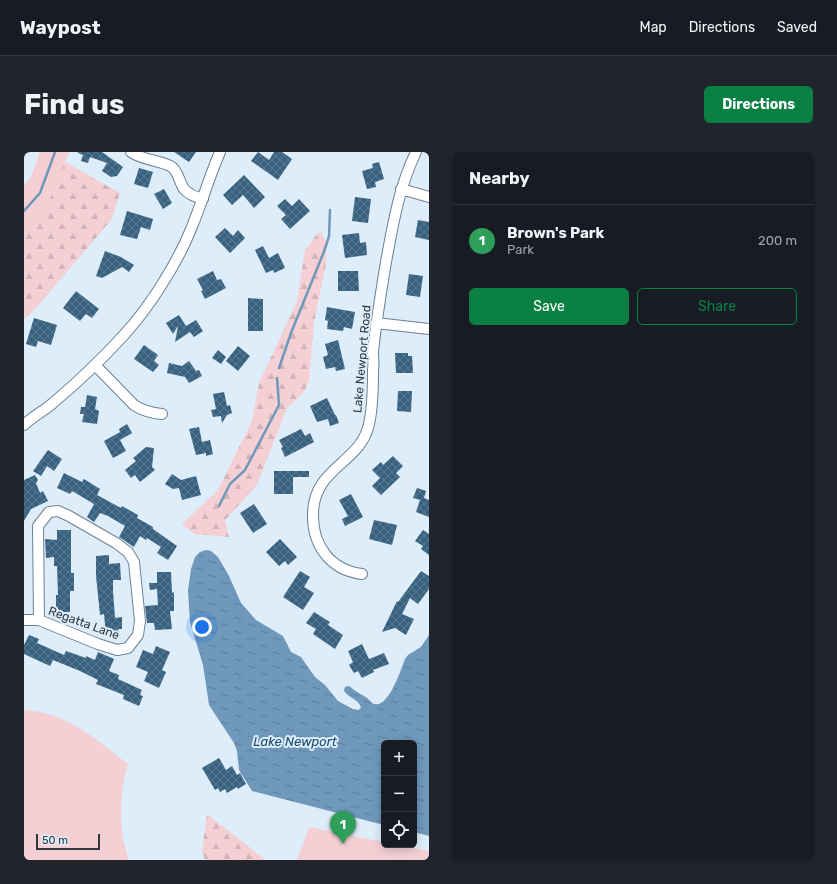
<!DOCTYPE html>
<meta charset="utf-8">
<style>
body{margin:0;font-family:Rubik,sans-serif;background:#20242c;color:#f1f3f6}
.controls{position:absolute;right:12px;bottom:12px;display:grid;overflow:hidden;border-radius:6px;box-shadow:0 2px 10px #0003}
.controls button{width:36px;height:36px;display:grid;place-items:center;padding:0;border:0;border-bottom:1px solid #363941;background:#171b24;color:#f1f3f6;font:20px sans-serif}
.scale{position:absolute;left:12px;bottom:10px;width:64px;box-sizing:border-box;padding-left:4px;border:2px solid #2e3840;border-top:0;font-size:11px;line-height:14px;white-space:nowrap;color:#2e3840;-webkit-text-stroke:3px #deedfa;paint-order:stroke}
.you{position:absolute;left:178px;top:475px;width:14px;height:14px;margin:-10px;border:3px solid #fff;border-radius:50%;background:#1a73e8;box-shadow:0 0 0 6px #1a73e833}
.badge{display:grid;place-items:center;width:26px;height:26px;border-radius:50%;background:#0b8043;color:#fff;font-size:13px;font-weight:700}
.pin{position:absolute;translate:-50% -33px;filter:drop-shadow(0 1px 2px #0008)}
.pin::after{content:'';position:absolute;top:21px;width:14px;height:12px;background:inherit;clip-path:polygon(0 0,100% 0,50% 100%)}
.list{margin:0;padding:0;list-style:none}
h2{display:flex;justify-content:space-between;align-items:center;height:52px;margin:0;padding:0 16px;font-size:17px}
h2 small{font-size:13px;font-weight:400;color:#9ea1a6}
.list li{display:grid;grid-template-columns:26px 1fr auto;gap:12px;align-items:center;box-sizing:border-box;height:72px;padding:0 16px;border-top:1px solid #363941}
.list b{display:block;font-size:15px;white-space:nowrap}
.list p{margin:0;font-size:13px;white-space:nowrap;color:#9ea1a6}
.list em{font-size:13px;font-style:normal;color:#9ea1a6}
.actions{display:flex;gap:8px;padding:12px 16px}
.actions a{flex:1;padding:9px 0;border:1px solid #0b8043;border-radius:6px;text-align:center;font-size:14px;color:#0b8043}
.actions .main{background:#0b8043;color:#fff}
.icon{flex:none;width:22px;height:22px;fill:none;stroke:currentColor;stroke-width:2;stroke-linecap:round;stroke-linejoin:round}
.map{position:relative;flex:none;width:405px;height:708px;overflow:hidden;border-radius:6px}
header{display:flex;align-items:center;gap:24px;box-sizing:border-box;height:56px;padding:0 20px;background:#171b24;border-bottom:1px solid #363941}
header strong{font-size:19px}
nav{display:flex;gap:22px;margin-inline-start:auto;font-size:14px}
.intro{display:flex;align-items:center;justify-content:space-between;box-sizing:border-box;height:96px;padding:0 24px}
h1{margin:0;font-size:28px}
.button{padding:10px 18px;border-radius:6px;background:#0b8043;color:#fff;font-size:14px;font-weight:700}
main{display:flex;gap:24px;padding:0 24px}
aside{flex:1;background:#171b24;border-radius:6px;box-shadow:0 2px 10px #0003}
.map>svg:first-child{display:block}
.forest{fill:url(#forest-firs)}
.park{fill:#f4d0d5}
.water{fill:url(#water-ripples)}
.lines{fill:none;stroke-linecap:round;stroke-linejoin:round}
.stream{stroke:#6f98ba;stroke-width:2.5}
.building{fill:url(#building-cross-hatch)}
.minor-casing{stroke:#6a8195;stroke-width:12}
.minor{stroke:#fff;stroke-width:10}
.labels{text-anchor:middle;stroke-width:4;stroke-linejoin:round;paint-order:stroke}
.street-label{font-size:12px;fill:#2e3840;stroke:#deedfa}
.water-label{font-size:13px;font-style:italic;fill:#18486b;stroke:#deedfa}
</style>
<header>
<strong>Waypost</strong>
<nav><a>Map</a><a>Directions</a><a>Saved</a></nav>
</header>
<div class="intro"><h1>Find us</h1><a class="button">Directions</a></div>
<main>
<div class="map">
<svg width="405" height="708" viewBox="0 0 405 708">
<defs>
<pattern id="forest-firs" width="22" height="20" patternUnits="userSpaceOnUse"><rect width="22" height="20" fill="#f4d0d5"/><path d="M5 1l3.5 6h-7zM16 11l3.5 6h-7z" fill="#d2b3b8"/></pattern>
<pattern id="water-ripples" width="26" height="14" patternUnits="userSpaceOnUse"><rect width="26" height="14" fill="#6f98ba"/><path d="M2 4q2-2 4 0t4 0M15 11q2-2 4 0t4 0" fill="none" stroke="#5c7d99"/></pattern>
<pattern id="building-cross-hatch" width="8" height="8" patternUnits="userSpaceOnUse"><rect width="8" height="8" fill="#396180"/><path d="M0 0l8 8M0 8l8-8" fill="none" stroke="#5b7a92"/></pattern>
</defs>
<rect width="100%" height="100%" fill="#deedfa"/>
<path class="forest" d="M16 0H45L41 10 96 41 88 67 12 156 0 167V33L7 26Z
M296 78 302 89V112L290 170 285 229 280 240 263 256 233 333 201 368 205 385 170 382 158 372 194 338 228 269 235 231 273 149 281 98Z
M183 662 242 708H181L178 699Z"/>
<path class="park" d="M16 0H45L25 50 0 83V36L7 26Z
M0 558C44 561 70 586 104 612 95 646 94 674 105 708H0Z
M285 675 360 690V693H375L405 699V708H273Z"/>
<path class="water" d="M182 398 187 399 194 405 205 424 217 451 232 468 259 484 267 500 277 505 291 525 301 533 314 549 329 557 334 558 337 556C335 547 326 547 320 539L321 535 325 534C331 539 337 542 343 546 346 548 347 551 350 552 365 556 377 517 381 507L384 503 397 495 405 483V684L390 680V591H360V673L228 639 215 618 213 599 210 591 185 553 179 513 166 470 164 439 167 417 171 405 176 400Z"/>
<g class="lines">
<path class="stream" d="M0 59 16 41 31 0
M255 216 267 181 301 97 305 84 306 58
M195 354 206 332 221 318 255 253 253 226"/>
</g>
<path class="building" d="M54 0H78L99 15 93 24 87 25 78 19 83 11 66 5 64 11 57 9 59 3 54 1Z
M150 0H172L165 10Z
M234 0 245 8 250 0H258L268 7 254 28 227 9Z
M355 10 360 27 351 30 352 35 343 37 338 19 349 16 348 12Z
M115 16 129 20 124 36 110 32Z
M220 23 241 45 230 56 219 43 208 53 199 43Z
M140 37 148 51 139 57 130 42Z
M331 45 347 47 344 71 328 69Z
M261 47 268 54 275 47 286 59 266 77 257 67 262 63 253 54Z
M103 59 129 67 126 78 117 75 113 87 96 83Z
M394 68 405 70V88L391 85Z
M201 76 209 84 214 78 221 86 206 101 191 85Z
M335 81 336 91 342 90 343 103 321 106 318 83Z
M239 94 245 106 254 101 261 116 250 121 249 118 242 121 231 98Z
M81 99 97 105 110 113 105 120 98 115 78 126 72 124Z
M189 119 193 128 197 127 202 136 181 147 177 139 179 138 173 127Z
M314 119H334L335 139H314Z
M385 122 399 124 396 145 382 143Z
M52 139 75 157 68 166 62 162 56 169 39 156Z
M224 146 239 147V179H224Z
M303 155 331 160 328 177 320 175 319 179 303 177 304 169 301 168Z
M155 163 162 174 172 168 179 179 170 185 166 180 151 190 154 174 149 182 142 171Z
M10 166 33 173 27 193 14 189 12 195 2 192Z
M314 188 321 217 312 219 311 215 302 217 299 205 304 203 301 192Z
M120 193 134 203 130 209 135 213 129 220 110 207Z
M214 194 226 204 214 219 202 209Z
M194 198 202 205 197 212 188 206Z
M371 201H384V204H388L389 221H372Z
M165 209 172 219 175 218 178 224 165 231 161 225 143 221 145 211 158 214Z
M374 239H388L387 260 373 259Z
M200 240 203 254 206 253 208 261 203 263 198 271 197 264 189 265 187 258 192 257 189 242Z
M63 243 73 245 71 257 75 259 73 272 58 270 60 262H56L57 255H61Z
M303 246 311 263H312L315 271 306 274 304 267 293 270 286 254Z
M103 272 108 281 96 288 102 299 89 306 80 289 96 280 95 277Z
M175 275 178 290 186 288 189 302 182 304V301L172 303 165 277Z
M277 277 281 284 286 281 290 290 261 305 257 296 259 295 255 288Z
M122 295 130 296 128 315 131 318 116 330 111 323 107 326 101 318 112 309 109 306Z
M24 298 38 307 30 319 23 314 17 324 9 319Z
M369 304 379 314 372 321 376 325 357 343 348 334 356 326 348 318 357 310 359 313Z
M250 319H285V325H269V342H250Z
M40 321 58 330 60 327 76 337 73 343 97 356 98 354 114 363 113 366 129 375V377L153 394 144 408 133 401 137 395 123 386 122 388 116 384 110 395 95 385 101 374 84 364 76 361 70 370 63 365 70 352 48 339 46 342 33 336Z
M148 322 157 328 172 324 177 343 158 348 155 336 149 337 141 332Z
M11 323 14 328 12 331 16 341 19 339 24 349 7 357 0 369V328Z
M393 336 402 339 400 346 405 348V365L392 360 396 348 389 346Z
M327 342 339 365 321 374 318 367 324 364 315 348Z
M230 352 243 372 229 381 216 361Z
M350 368 373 373 368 393 345 387Z
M33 378H47V421H50V439H46V460H32V443H34L33 414H30V405L22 406 21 387 33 388Z
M399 378 405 382V403L397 397 399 394 391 389Z
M256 387 273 405 264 413 261 409 255 414 242 400Z
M85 403V412L96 411 97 428H89V439L91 466 98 465V477H94L95 482 82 483 80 462 76 463 72 424V404Z
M276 419 286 425 280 435 290 441 279 458 259 445Z
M397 419 405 424V437L394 452 386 446 378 462 390 467 382 483 371 476 358 480 373 449 374 450Z
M133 420H147L148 441 150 440V459H146L148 477 131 478 130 471H123L121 454 134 453 133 437 126 438 125 431H133Z
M290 460 306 470 304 473 319 483 311 497 289 482 292 477 282 471Z
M5 483 15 487 13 491 40 503 42 499 62 506V504L71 508 74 500 90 507 85 519 95 523 94 527 118 538 116 543 119 544 115 554 99 547 100 543 72 532 74 528 56 519 29 508 26 514 0 502V493Z
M338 492 345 507 360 501 365 512 349 518 350 520 338 526 334 519 330 521 325 513 329 510 324 499Z
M132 494 146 500 138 518 142 520 135 536 120 529 124 520 112 515 119 498 129 502Z
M195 606 202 618 208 614 213 623 216 621 222 632 214 637 213 635 203 641 201 637 196 640 194 636 191 638 178 616Z"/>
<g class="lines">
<defs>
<path id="minor" d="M107 0C120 9 137 8 148 15 155 21 155 30 160 37 165 43 172 45 179 47
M377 37 405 45
M352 171 405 177
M71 213 110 253C119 259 127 261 138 262
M0 273C9 264 20 259 29 251 54 230 77 208 99 184 125 156 153 112 167 77 178 51 185 25 196 0
M34 359 45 364 92 391 104 400 110 410 116 469 114 483 104 496 93 498 74 492 15 468 14 374 25 360Z
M338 422C306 418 288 393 289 361 290 315 337 311 345 272 349 255 349 236 349 218 350 212 349 206 349 200 352 170 357 140 362 110 369 72 375 35 392 0
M0 468H15"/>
</defs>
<use href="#minor" class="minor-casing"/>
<use href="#minor" class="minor"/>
</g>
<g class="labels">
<g class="street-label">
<text transform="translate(338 207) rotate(-85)" y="4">Lake Newport Road</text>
<text transform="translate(60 471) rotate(20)" y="4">Regatta Lane</text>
</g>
<g class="water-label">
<text x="271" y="594">Lake Newport</text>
</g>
</g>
</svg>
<div class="controls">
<button>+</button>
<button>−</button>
<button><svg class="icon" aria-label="locate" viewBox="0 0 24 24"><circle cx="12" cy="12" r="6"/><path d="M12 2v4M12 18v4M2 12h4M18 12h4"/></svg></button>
</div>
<div class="scale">50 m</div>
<div class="you"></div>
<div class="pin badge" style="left:319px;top:692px;background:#2e9e5b">1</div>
</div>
<aside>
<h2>Nearby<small></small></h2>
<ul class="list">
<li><span class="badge" style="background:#2e9e5b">1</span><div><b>Brown's Park</b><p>Park</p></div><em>200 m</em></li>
</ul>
<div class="actions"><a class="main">Save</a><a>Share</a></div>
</aside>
</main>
